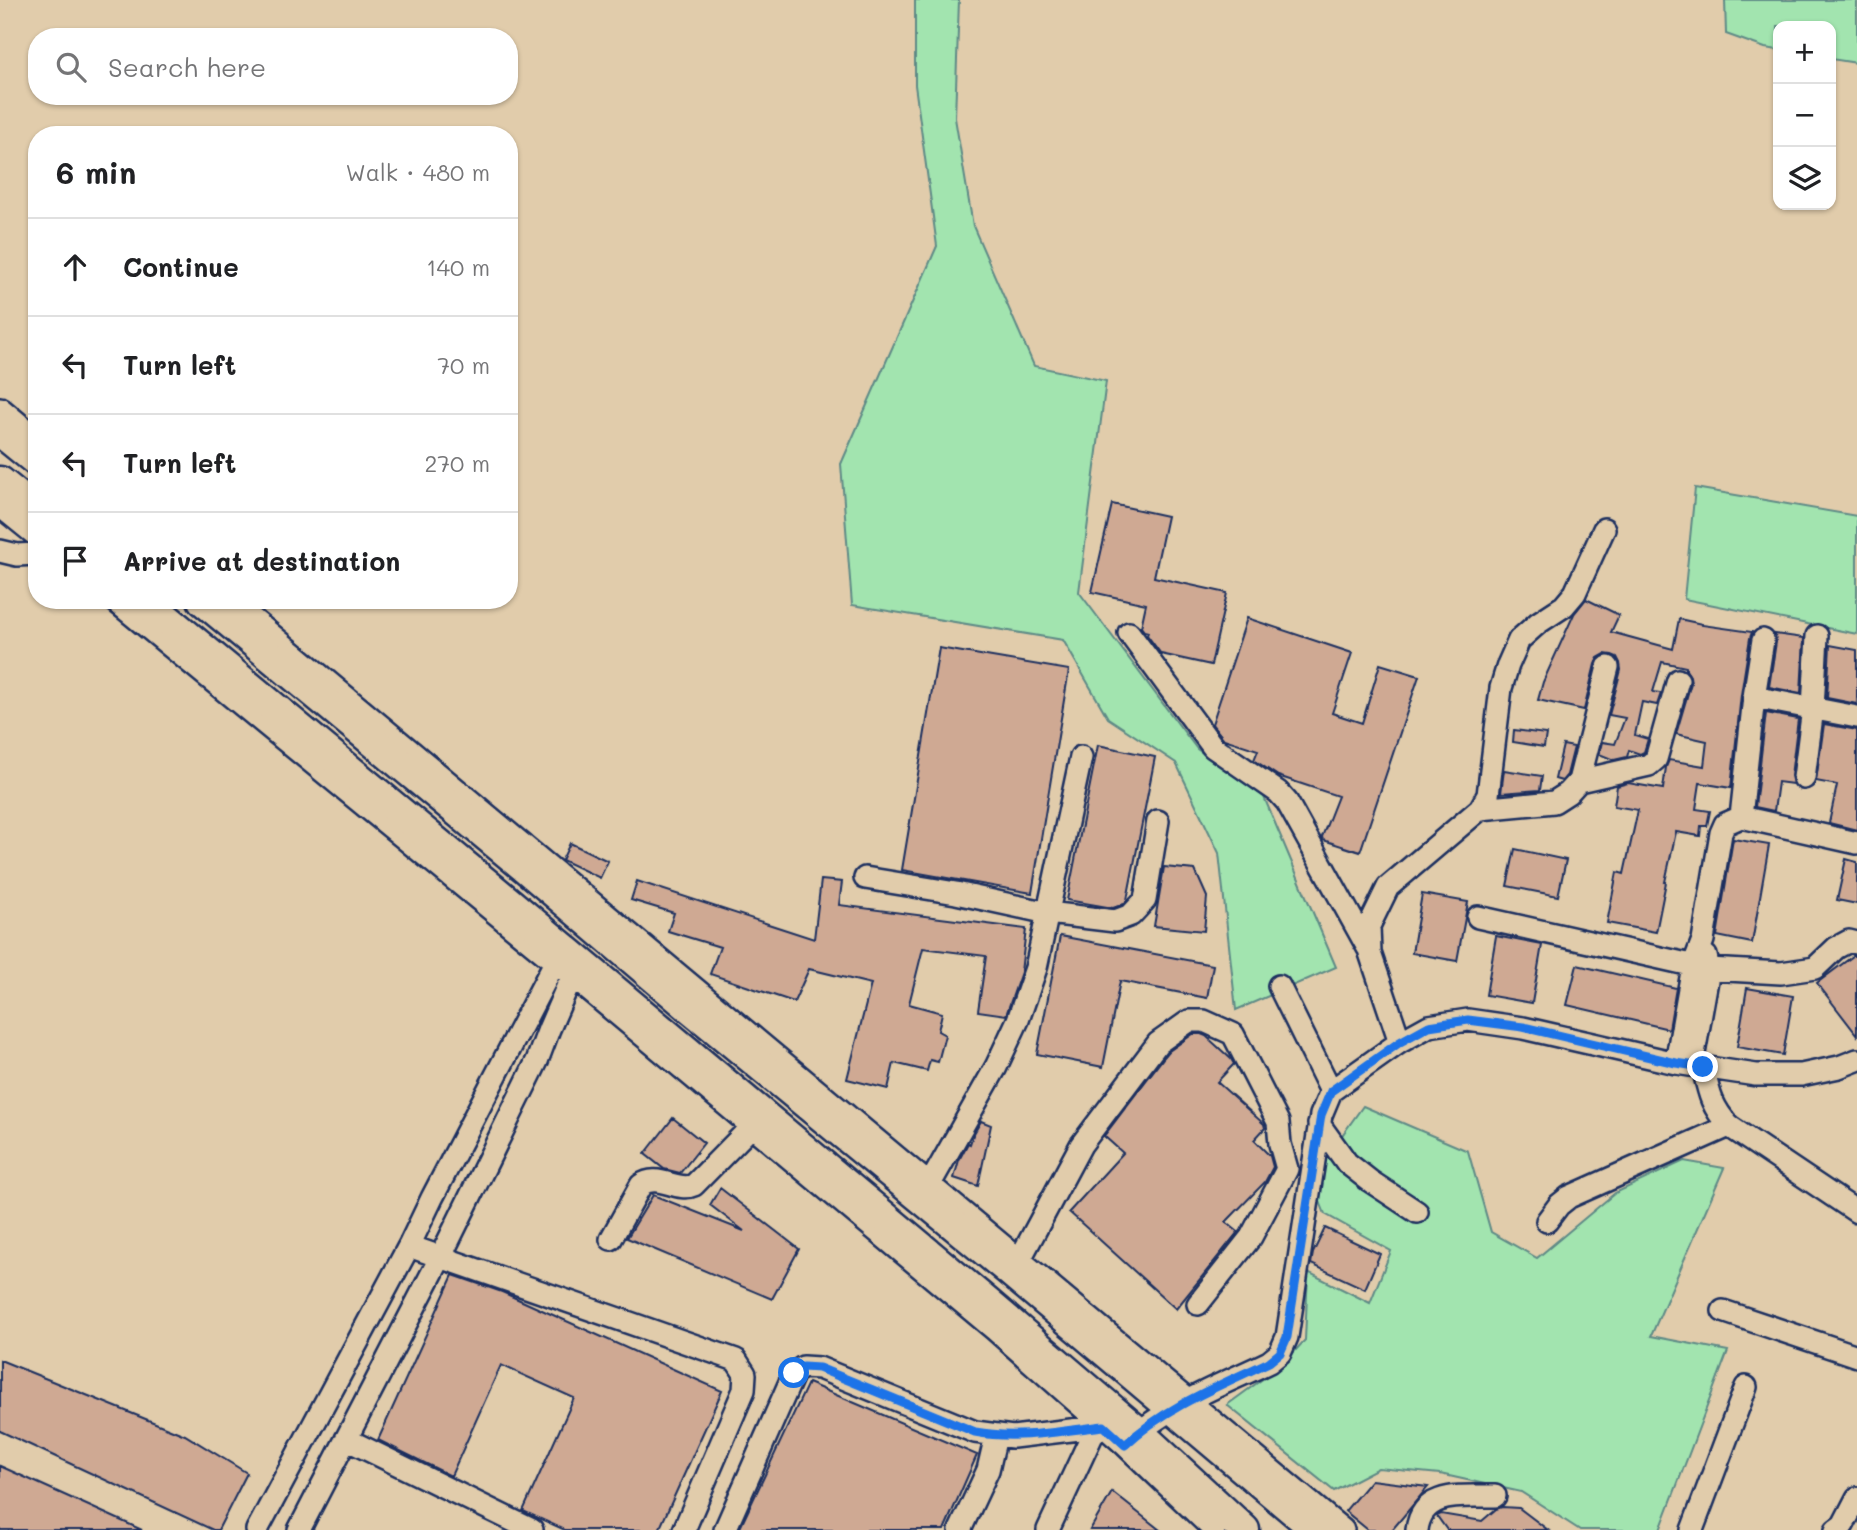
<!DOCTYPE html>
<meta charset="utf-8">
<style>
body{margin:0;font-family:Mali,sans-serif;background:#f2f2f2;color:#202124}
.controls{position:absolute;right:21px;top:21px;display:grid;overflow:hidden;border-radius:14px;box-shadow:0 2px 5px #0004}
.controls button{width:63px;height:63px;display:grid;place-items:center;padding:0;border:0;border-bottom:2px solid #e0e0e0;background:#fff;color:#202124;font:35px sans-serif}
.stop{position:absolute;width:21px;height:21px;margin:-16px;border:5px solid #1a73e8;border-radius:50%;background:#fff}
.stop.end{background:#1a73e8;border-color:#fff;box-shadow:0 2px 7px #0008}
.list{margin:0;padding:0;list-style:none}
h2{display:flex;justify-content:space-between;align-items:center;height:91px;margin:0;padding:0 28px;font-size:30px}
h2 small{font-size:23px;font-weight:400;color:#757577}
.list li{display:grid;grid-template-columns:46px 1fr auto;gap:21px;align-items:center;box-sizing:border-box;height:98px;padding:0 28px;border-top:2px solid #e0e0e0}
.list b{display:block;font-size:26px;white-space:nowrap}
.list em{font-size:23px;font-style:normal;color:#757577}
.icon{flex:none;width:38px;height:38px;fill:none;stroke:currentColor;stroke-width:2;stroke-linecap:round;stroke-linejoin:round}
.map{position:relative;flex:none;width:1857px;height:1530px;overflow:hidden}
.search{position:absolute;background:#fff;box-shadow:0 2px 5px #0004;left:28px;top:28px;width:490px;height:77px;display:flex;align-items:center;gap:18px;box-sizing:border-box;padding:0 24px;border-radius:28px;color:#757577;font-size:26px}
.panel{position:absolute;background:#fff;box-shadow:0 2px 5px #0004;left:28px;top:126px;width:490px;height:483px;border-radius:28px}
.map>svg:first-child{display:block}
.green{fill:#a2e4af;stroke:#5e8a86;stroke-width:2}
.building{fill:#cfa993;stroke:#1b2f5e;stroke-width:2}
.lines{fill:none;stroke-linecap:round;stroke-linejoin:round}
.minor-casing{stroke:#1b2f5e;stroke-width:26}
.highway-casing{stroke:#1b2f5e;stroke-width:35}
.minor{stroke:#e1ccab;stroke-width:21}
.highway{stroke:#e1ccab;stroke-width:30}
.route{stroke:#1a73e8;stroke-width:9}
</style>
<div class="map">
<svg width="1857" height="1530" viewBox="0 0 1857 1530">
<rect width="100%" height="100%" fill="#e1ccab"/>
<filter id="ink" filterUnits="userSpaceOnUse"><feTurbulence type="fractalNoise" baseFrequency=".0143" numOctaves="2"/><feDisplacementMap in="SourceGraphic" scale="14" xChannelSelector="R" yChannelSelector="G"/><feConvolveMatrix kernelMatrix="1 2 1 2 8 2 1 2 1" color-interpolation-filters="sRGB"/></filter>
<g filter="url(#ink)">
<path class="green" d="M915 0H959L955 118 973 226 1034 366 1106 381 1079 592 1197 749 1264 797 1336 967 1236 1010 1219 853 1176 763 1108 718 1063 640 852 605 841 464 937 246 915 85Z
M1725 0H1857V63L1831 59V26H1778V50L1765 48 1726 34Z
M1695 488 1857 516V634L1684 599Z
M1363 1106 1468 1151 1491 1232 1537 1258 1615 1193 1684 1161 1724 1168 1651 1336 1728 1351 1660 1530H1580L1521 1492 1440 1474 1378 1468 1334 1491 1227 1405 1283 1364 1305 1340 1308 1272 1370 1303 1391 1251 1325 1214 1311 1179Z"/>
<path class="building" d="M1112 504 1167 516 1154 577 1227 593 1211 665 1161 654 1147 635 1148 632 1144 631 1141 627 1146 604 1092 592Z
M1586 599 1619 615 1611 632 1673 649 1679 619 1702 624V625L1752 632 1750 638 1741 695 1731 788 1700 783 1696 809 1710 811 1707 826H1701L1700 836 1676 832 1665 882H1666L1656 932 1607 923 1617 872 1624 874 1638 810 1614 806 1617 786 1628 783 1663 789 1666 767 1669 760 1704 766 1707 741 1676 734 1691 683 1690 676 1686 670V667L1662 662 1653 692 1661 693 1657 705 1642 702 1635 735 1648 739 1644 752 1640 754 1629 750 1627 757 1614 760 1599 754 1602 742 1615 744 1625 718 1609 715 1621 670 1620 663 1617 657 1612 655 1605 654 1598 658 1595 664 1584 710 1538 700 1543 682 1574 614Z
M1247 618 1352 653 1332 713 1362 723 1380 664 1419 676 1360 852 1323 840 1322 837 1338 796 1278 776 1254 760 1258 750 1224 739 1212 724Z
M1775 634 1804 638 1801 693 1769 687 1776 642Z
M1830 645 1857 650V704L1827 698Z
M939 648 1069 670 1032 893 902 870Z
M1766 713 1798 719 1791 776 1793 784 1778 782 1774 811 1755 807Z
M1824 724 1857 730V830L1829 823 1837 785 1816 781Z
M1514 730 1546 734 1544 747 1513 742Z
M1098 745 1155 757 1127 900 1124 904 1113 908 1067 900Z
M1563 745 1574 747 1567 775 1562 781 1555 779Z
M1504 770 1542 776 1540 790 1501 793Z
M1733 839 1769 845 1752 943 1717 936Z
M570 843 608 861 600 878 562 860Z
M1515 849 1566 860 1558 896 1507 886Z
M1846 859 1857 862V904L1837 900Z
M1164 867 1195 870 1207 897 1204 931 1154 926Z
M821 880 842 882 839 905 1026 929 1021 972 1006 1015 978 1011 986 956 923 948 909 1004 942 1013 938 1031 945 1035 938 1062 930 1060 927 1071 894 1063 888 1089 847 1079 871 984 809 969 794 1002 710 974 720 947 668 931 674 913 631 900 637 881 814 939Z
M1422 894 1468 902 1457 961 1412 953Z
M1060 936 1213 965 1207 998 1120 981 1103 1067 1037 1054Z
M1496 936 1542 945 1532 1003 1486 995Z
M1853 956H1857V1035L1817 983Z
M1577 965 1676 988 1669 1029 1567 1005Z
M1747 988 1793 996 1783 1055 1737 1047Z
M1193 1034H1201L1206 1036 1231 1059 1234 1064 1217 1082 1264 1124 1265 1128 1254 1140 1270 1156 1273 1167 1265 1182 1226 1222 1238 1232 1176 1309 1069 1212 1123 1153 1104 1136 1164 1057 1169 1051Z
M673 1118 704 1143 680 1173 664 1169 645 1154Z
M981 1121 991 1125 978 1186 954 1178 959 1160 968 1143 970 1144 973 1135Z
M720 1188 799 1249 772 1299 627 1238 653 1195 744 1231 710 1205Z
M1325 1228 1380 1254 1365 1289 1311 1264 1313 1253Z
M453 1275 502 1292 722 1391 659 1530H565L523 1511 574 1398 501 1365 451 1476 378 1440Z
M0 1360 185 1435 247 1473 218 1530H213L0 1431Z
M808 1383 977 1455 944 1530H739Z
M0 1466 142 1530H0Z
M1371 1480 1428 1487 1392 1530H1368L1345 1511Z
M1112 1492 1160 1530H1090Z
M1502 1507 1519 1508 1548 1530H1447L1437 1516 1441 1514 1482 1521 1496 1509Z"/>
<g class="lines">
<defs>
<path id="minor" d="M0 408 37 439
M0 506 37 536
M0 551 17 555 37 554
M114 600 555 962 994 1329 1125 1445 1214 1530
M230 600 1343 1530
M1129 633 1213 747 1278 792 1287 802 1368 948
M1754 697 1857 717
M1804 778 1813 708 1817 636
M1579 781 1649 765 1656 759 1678 680
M1480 809 1554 802 1568 793 1579 781 1608 667
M1741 817 1754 697 1763 640
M865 878 956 893 1048 913 1115 921 1131 915 1145 900 1158 821
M1478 917 1709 969 1781 973 1815 968 1836 948 1849 941 1857 943
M1279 986 1331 1091
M1400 1042 1370 953 1369 926 1388 887 1480 809 1488 795 1501 688 1508 665 1519 640 1538 623 1564 606 1575 593 1604 529
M1676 1063 1693 966 1703 940 1721 833 1725 824 1741 817 1857 843
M1692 1065 1709 969 1706 956
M1703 1067C1709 1093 1711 1106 1729 1126L1857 1212
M1319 1124 1347 1163 1370 1181 1417 1212
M930 1184 996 1067 1018 1020 1036 968 1081 757
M1547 1221 1559 1205 1569 1197 1729 1126
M611 1239 641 1185C658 1172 677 1193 694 1185L752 1126
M409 1246 736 1360 745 1374 744 1390 684 1530
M1020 1259 1081 1145 1158 1043 1189 1021H1204L1233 1034 1278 1122 1280 1144 1287 1169 1251 1237 1198 1304
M1723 1311 1857 1356
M346 1439 532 1530
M1131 1440C1168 1404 1222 1385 1269 1362L1280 1353 1287 1337 1321 1115 1331 1091 1400 1042 1429 1026 1468 1020 1523 1028 1676 1063 1756 1075H1801L1839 1067 1857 1060
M257 1530 409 1246 432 1198 555 962
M299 1530 440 1258 537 1061 549 1029 572 976
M725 1530 794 1373 803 1367 819 1368 975 1432 1013 1437 1104 1426
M960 1530 988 1470 996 1436
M1048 1530 1096 1427
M1417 1530C1422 1489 1464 1497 1495 1496
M1692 1530 1746 1387
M1836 1530 1843 1525 1857 1498"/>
<path id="highway" d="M0 431 37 461
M0 482 37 512
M144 600 501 896 987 1303 1139 1433 1244 1530
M203 600 526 868 686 1004 1009 1270 1317 1530"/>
</defs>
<use href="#minor" class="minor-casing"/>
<use href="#highway" class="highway-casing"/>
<use href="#minor" class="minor"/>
<use href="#highway" class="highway"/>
</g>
</g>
<g class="lines" filter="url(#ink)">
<path class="route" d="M794 1373 803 1367 819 1368 975 1432C1018 1440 1061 1431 1104 1426L1125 1445C1165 1407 1219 1386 1269 1362L1280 1353 1287 1337 1321 1115 1331 1091 1400 1042 1429 1026 1468 1020 1523 1027 1676 1063 1703 1067"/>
</g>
</svg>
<div class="controls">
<button>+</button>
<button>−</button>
<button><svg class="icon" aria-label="layers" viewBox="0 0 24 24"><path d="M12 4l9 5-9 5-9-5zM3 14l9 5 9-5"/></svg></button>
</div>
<div class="stop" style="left:794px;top:1373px"></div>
<div class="stop end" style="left:1703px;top:1067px"></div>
<div class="search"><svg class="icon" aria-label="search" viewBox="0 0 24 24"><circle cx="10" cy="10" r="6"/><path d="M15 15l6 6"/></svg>Search here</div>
<section class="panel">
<h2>6 min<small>Walk · 480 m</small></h2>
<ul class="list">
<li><svg class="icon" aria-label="ahead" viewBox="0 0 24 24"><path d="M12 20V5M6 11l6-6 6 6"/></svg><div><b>Continue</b></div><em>140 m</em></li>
<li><svg class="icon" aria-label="left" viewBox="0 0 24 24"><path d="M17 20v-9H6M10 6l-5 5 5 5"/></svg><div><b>Turn left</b></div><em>70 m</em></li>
<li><svg class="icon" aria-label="left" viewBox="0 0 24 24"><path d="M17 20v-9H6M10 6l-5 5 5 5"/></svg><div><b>Turn left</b></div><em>270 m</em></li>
<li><svg class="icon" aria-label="arrive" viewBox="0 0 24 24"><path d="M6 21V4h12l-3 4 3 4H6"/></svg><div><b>Arrive at destination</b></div></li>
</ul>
</section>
</div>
